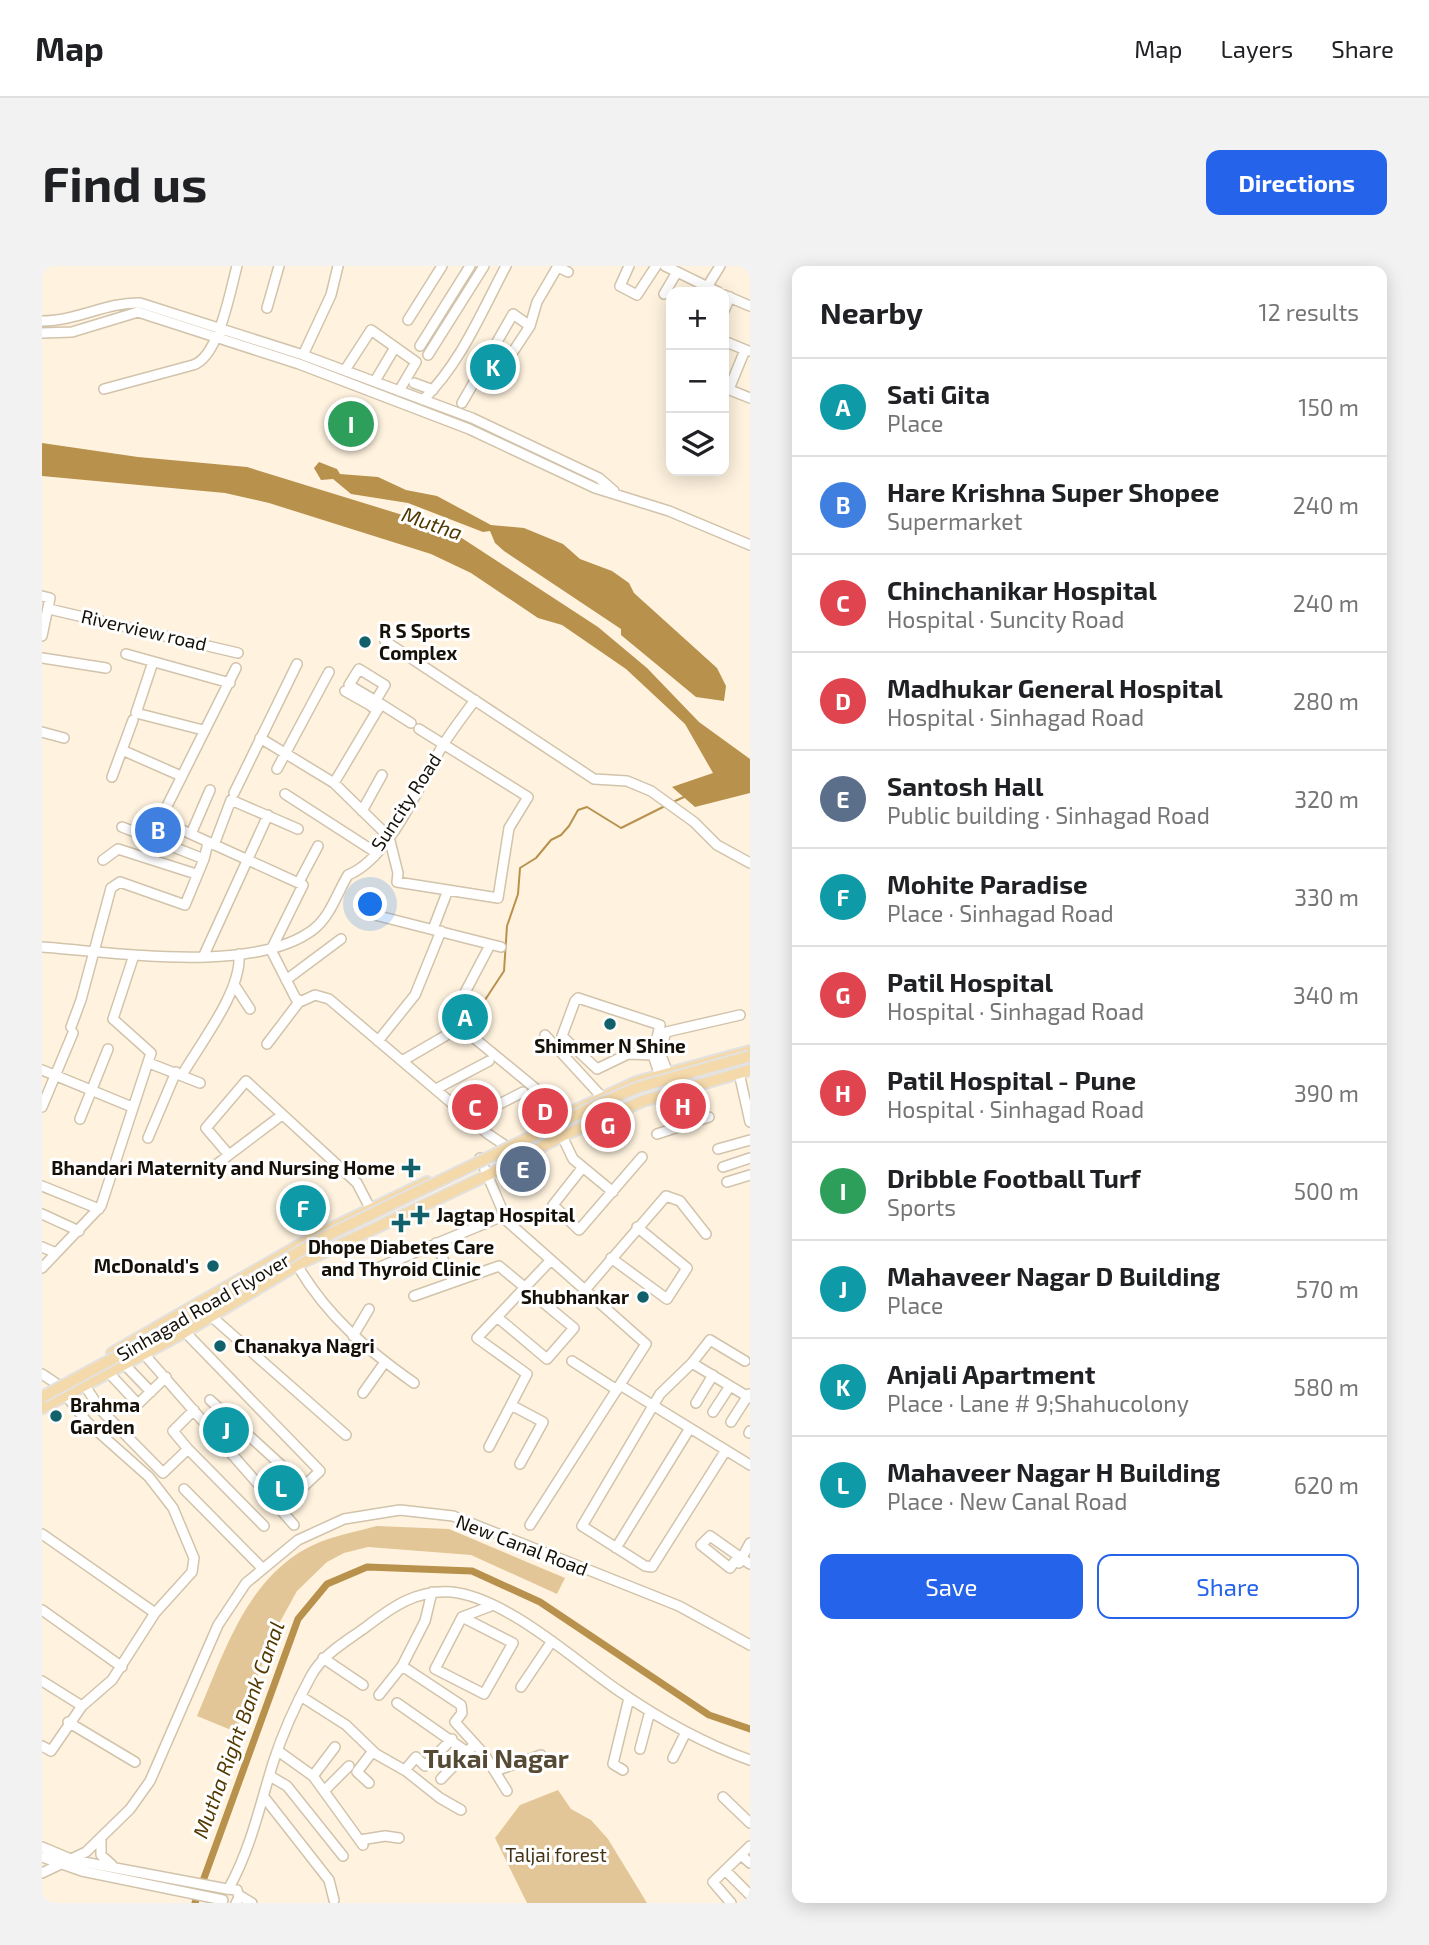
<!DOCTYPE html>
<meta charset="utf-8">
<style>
body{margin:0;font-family:"Exo 2",sans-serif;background:#f2f2f2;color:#202124}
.controls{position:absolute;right:21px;top:21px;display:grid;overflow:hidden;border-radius:14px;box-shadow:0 4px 18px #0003}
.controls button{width:63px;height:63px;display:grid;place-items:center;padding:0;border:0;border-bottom:2px solid #e0e0e0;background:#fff;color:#202124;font:35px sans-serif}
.you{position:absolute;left:329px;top:639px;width:24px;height:24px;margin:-18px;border:5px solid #fff;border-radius:50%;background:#1a73e8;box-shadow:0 0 0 10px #1a73e833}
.badge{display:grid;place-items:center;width:46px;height:46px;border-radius:50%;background:#2563eb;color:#fff;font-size:23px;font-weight:700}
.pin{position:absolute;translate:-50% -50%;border:4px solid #fff;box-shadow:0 2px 7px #0006}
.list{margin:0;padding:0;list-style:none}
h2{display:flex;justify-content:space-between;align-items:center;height:91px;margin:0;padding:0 28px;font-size:30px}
h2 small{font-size:23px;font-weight:400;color:#757577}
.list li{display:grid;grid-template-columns:46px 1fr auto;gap:21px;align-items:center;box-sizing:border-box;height:98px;padding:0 28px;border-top:2px solid #e0e0e0}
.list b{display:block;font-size:26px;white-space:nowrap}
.list p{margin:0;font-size:23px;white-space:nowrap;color:#757577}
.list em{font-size:23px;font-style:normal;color:#757577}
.actions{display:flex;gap:14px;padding:21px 28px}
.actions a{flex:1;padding:16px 0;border:2px solid #2563eb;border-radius:14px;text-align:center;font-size:24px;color:#2563eb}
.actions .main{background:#2563eb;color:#fff}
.icon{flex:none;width:38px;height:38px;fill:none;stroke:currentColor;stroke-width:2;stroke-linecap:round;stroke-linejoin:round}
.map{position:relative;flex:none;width:708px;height:1637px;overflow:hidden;border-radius:14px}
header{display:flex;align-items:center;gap:42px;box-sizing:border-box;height:98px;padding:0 35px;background:#fff;border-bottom:2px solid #e0e0e0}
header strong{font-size:33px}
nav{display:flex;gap:38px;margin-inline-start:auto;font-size:24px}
.intro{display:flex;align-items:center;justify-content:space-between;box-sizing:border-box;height:168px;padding:0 42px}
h1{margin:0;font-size:49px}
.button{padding:18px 32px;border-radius:14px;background:#2563eb;color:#fff;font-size:24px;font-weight:700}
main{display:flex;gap:42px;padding:0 42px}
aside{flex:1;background:#fff;border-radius:14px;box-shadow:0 4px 18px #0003}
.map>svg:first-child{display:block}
.green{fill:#e2c698}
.water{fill:#b8914d}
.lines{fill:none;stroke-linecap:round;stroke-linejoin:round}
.stream{stroke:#b8914d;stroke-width:2}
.canal{stroke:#b8914d;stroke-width:7}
.minor-casing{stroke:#d2c3ab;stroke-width:12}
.major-casing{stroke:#e3e2e1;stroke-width:14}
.minor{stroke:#fff;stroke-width:9}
.major{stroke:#f4d9aa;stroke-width:10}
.major-bridge-casing{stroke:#e3e2e1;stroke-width:14;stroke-linecap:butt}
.major-bridge{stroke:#f4d9aa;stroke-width:10}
.poi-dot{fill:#12616a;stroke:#fff;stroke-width:2.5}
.labels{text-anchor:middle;stroke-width:6;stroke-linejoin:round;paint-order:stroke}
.street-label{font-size:19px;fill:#161108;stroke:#fff}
.poi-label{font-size:19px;font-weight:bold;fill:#161108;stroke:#fff;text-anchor:start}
.park-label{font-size:19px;fill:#433213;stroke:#fff}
.water-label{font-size:21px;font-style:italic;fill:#533900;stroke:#fff}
.district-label{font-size:26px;font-weight:bold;fill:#564a35;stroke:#fff}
</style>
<header>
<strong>Map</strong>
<nav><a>Map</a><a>Layers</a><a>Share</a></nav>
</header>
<div class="intro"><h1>Find us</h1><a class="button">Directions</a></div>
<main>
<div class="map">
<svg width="708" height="1637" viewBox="0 0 708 1637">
<rect width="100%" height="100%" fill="#fff3df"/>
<path class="green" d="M335 1260 407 1263 523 1312 515 1328 429 1289 326 1281 302 1287 285 1296 255 1325 234 1363 194 1466 155 1450C183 1386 206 1305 278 1276 296 1269 316 1265 335 1260Z
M516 1524 529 1543 549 1554 566 1573 605 1637H485L453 1572 478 1539Z"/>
<path class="water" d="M300 140 329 151 319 176 290 164Z
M0 177 96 191 205 201 406 263 556 361 605 402 657 456 708 493V527L653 541 630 521 671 507 643 458 584 403 520 359 496 352 429 307 389 288 227 237 183 227 0 210Z
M277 196 295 203 298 208 336 211 364 224 395 230 449 259 482 262 521 278 538 293 570 305 587 317 592 327 675 402 684 420 682 435 654 431 579 369V363L462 285 453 277 448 265 441 266 366 237 309 228 291 213 279 214 272 202Z"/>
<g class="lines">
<path class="stream" d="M631 536 642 531
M439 740 462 705 465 660 476 628 478 602 494 592 509 574 519 569 527 560 536 544 545 541 579 562 623 540"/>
<path class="canal" d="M153 1637 256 1353 285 1318 325 1301 430 1305 498 1336 667 1449 708 1463"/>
<defs>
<path id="minor" d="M587 0 578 20 595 29 614 0
M623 0 676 26
M516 1 526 6
M665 21 678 0
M622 28 635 6
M682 29 708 40
M225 42 237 0
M682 45 688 31
M366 54 400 0
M0 55C35 55 65 36 98 37L261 89 430 152 557 212 572 225
M0 67 30 66 96 46 257 98 427 163 553 222 627 245 708 279
M682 75 706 85
M378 80 428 0
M261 89 289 29 296 0
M386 89 442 0
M461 101 488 60 495 36 516 0
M303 104 329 64 374 96 357 125
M333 115 352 83
M372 117 391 124
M683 122 708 132
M62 123 151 99C177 91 188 25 195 0
M687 123 703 84
M381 134C419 97 440 45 464 0
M420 137 471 48 488 60
M0 330 8 332 0 370
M7 343 196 387
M343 375 552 513 585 515 609 525 652 556 675 579 708 597
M84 388 188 417
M0 392 64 402
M111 396 94 447 161 464
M194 402 118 554 261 619 229 684
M303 425 335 443
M330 441 343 419 317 403 307 419 334 435
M0 466 22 472
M218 472 292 517 347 571
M80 484 139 510
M235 503 287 406
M70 511 91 454
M292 517 339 438 369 457
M192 527 255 398
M243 528 333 586
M320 545 340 509
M80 561 162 593 166 577
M149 568 168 524
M347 571 356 607 355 616 456 632 467 562 486 531 377 463
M172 579 189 534 256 563
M61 594 76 583 154 608
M257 616 276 580
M321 646 459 681
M391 663 406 624
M448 679 409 753 516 841 521 850
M0 681C72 686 213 709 272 663 289 649 295 627 306 609 348 592 378 517 401 479 411 463 422 449 433 434
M229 684 254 733 260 735 273 729 287 733 446 868 464 880 472 895
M162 689 226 549
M244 714 299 673
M193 720 208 743
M29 761 39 734 69 622 78 616 143 639 162 593
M503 769 559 830
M336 775 373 729 399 665
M225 778 257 736
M611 789 586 788 555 803 520 770 533 735 536 732 618 759 611 789 618 810
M360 795 403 770
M107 797 158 817
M0 804 90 841
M626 807 618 787 624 766 698 749
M697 807 708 856
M140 809C159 776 200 725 197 688
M394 823 447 795
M0 841 31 767
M430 852 481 826
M38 853 66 783
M615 868 667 851
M520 870 531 893 571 926
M106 872 134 806
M676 883 708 874
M187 889 164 862 204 815 315 917 328 942
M438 892 465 955 604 1078 488 1259
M175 898 240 849
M541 901 511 939 537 964 600 891
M681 901 708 892
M685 916 708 909
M0 920 57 943
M0 948 37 965
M394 977 411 1016
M0 981 14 987
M569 992 625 1033 645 1002 595 961
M255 999C285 1050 324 1083 372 1117
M338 1001 461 950
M0 1002 59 940 109 787 71 753 92 689
M543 1024 624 930 638 935 664 968
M372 1030 457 1000 532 1062 505 1093 455 1051
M169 1050 304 1169
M143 1066 278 1205 262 1220 168 1134
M311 1070 327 1043
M102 1088 252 1259
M530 1095 575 1124
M650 1097 668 1074 703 1095
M82 1098 109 1126
M67 1107 96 1138 124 1111
M0 1108 15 1118 45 1156 107 1211 131 1242 152 1292 150 1306 113 1347 70 1414 40 1440 9 1485 0 1480
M578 1119 708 1199
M43 1120 59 1144 121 1207 146 1183 222 1260
M321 1127 343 1096
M654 1137 671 1109
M469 1139 501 1156 478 1198
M671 1146 688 1120
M689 1156 707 1128
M707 1167 708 1165
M447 1181 485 1108 435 1072 508 995
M146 1183 131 1165 152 1144
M684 1184 610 1301 603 1300 540 1260 618 1128 650 1097 708 1132
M142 1223 219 1301
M0 1268 113 1347
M574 1282 648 1162
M696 1291 688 1302 659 1279 668 1270 708 1298
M697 1297 708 1277
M390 1326 383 1355 360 1400 419 1439 420 1447 413 1456 442 1488 465 1525
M0 1344 80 1401
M420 1351 471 1377 442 1428 393 1403 420 1351 449 1340
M281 1392 321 1419
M0 1415 40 1440
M479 1421 510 1375
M337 1429 360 1400
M260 1431 304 1459 334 1488 364 1505 398 1532 419 1544
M355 1437 425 1486
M26 1456 93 1496
M598 1483 608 1445
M236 1485 271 1510 321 1579
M631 1492 643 1468
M363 1504 374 1491 383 1500 410 1473
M581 1504 571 1498 587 1432
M453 1505 499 1489
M228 1510 245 1520 301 1590
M271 1510 293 1481
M399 1513 429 1482
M327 1517 315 1506 331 1485
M282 1525 307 1500
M222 1531 287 1614 292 1634
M681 1531 708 1557
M318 1574 343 1570 357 1572
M59 1575V1589L70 1599
M0 1581 31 1594 185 1623
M699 1589 708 1597
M0 1591 40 1605 181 1634
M683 1604 708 1629
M0 1607 44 1586 88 1543 108 1515 176 1359 204 1317 256 1274 302 1253 358 1244 411 1250 637 1340 708 1379
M187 1622C209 1582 218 1539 231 1497 240 1469 255 1436 269 1410 281 1388 305 1375 324 1361 350 1341 375 1323 410 1326 465 1332 533 1395 577 1425 619 1454 660 1477 708 1494
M184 1623 195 1624 197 1632 194 1637
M197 1629 210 1637
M689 1637 671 1616 708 1580"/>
<path id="major" d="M525 848 594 816 708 785
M70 1087 275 969 385 916
M0 1142 143 1066 255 999 446 909 520 870 601 835 708 804"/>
</defs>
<use href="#minor" class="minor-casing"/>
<use href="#major" class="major-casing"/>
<use href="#minor" class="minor"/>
<use href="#major" class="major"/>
<defs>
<path id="major-bridge" d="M0 1131 144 1053 280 972 561 836 597 821 708 790"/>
</defs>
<use href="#major-bridge" class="major-bridge-casing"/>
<use href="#major-bridge" class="major-bridge"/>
</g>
<g class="poi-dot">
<circle cx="323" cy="376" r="7"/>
<circle cx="568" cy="758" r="7"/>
<path d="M365.5 891.5h7v7h7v7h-7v7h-7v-7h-7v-7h7z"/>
<path d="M374.5 938.5h7v7h7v7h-7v7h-7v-7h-7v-7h7z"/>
<path d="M355.5 946.5h7v7h7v7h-7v7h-7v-7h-7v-7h7z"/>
<circle cx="171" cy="1000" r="7"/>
<circle cx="601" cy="1031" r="7"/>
<circle cx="178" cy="1080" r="7"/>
<circle cx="14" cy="1150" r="7"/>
</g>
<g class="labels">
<g class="street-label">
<text transform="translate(102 364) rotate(13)" y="7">Riverview road</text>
<text transform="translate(364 536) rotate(-57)" y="7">Suncity Road</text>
<text transform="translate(161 1041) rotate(-30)" y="7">Sinhagad Road Flyover</text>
<text transform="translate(480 1279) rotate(21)" y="7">New Canal Road</text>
</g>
<g class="poi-label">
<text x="337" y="372">R S Sports<tspan x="337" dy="22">Complex</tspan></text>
<text x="568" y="787" text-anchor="middle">Shimmer N Shine</text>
<text x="353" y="909" text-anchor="end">Bhandari Maternity and Nursing Home</text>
<text x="394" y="956">Jagtap Hospital</text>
<text x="359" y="988" text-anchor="middle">Dhope Diabetes Care<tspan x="359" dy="22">and Thyroid Clinic</tspan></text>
<text x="157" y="1007" text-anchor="end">McDonald's</text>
<text x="587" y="1038" text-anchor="end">Shubhankar</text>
<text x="192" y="1087">Chanakya Nagri</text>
<text x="28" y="1146">Brahma<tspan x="28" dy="22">Garden</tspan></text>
</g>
<g class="park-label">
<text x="514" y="1596">Taljai forest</text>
</g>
<g class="water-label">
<text transform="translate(390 258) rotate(19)" y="7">Mutha</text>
<text transform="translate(197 1464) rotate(-70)" y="7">Mutha Right Bank Canal</text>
</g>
<g class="district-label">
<text x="454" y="1502">Tukai Nagar</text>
</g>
</g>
</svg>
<div class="controls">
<button>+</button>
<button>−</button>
<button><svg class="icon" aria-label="layers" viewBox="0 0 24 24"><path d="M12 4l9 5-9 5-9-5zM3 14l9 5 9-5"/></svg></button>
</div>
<div class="you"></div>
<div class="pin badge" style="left:423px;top:751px;background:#0f9aa8">A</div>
<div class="pin badge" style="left:116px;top:564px;background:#3f7fe0">B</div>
<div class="pin badge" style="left:433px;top:841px;background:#e0444e">C</div>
<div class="pin badge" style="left:503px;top:845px;background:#e0444e">D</div>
<div class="pin badge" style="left:481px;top:903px;background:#5c6f8a">E</div>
<div class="pin badge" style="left:261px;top:942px;background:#0f9aa8">F</div>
<div class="pin badge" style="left:566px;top:859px;background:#e0444e">G</div>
<div class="pin badge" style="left:641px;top:840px;background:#e0444e">H</div>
<div class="pin badge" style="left:309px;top:158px;background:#2e9e5b">I</div>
<div class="pin badge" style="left:184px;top:1164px;background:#0f9aa8">J</div>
<div class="pin badge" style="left:451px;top:101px;background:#0f9aa8">K</div>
<div class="pin badge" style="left:239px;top:1222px;background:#0f9aa8">L</div>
</div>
<aside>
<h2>Nearby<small>12 results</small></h2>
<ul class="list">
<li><span class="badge" style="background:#0f9aa8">A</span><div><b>Sati Gita</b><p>Place</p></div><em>150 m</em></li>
<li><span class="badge" style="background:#3f7fe0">B</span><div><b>Hare Krishna Super Shopee</b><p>Supermarket</p></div><em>240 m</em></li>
<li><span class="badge" style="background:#e0444e">C</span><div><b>Chinchanikar Hospital</b><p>Hospital · Suncity Road</p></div><em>240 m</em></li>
<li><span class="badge" style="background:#e0444e">D</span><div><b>Madhukar General Hospital</b><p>Hospital · Sinhagad Road</p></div><em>280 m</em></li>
<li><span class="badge" style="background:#5c6f8a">E</span><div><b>Santosh Hall</b><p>Public building · Sinhagad Road</p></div><em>320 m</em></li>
<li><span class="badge" style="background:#0f9aa8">F</span><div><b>Mohite Paradise</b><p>Place · Sinhagad Road</p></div><em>330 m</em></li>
<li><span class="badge" style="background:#e0444e">G</span><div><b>Patil Hospital</b><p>Hospital · Sinhagad Road</p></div><em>340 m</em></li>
<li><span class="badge" style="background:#e0444e">H</span><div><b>Patil Hospital - Pune</b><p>Hospital · Sinhagad Road</p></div><em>390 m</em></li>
<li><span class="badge" style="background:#2e9e5b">I</span><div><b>Dribble Football Turf</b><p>Sports</p></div><em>500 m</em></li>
<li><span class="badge" style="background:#0f9aa8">J</span><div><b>Mahaveer Nagar D Building</b><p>Place</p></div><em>570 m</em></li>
<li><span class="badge" style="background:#0f9aa8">K</span><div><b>Anjali Apartment</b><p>Place · Lane # 9;Shahucolony</p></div><em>580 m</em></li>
<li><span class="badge" style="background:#0f9aa8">L</span><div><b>Mahaveer Nagar H Building</b><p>Place · New Canal Road</p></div><em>620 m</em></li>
</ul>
<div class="actions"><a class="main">Save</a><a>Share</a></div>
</aside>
</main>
